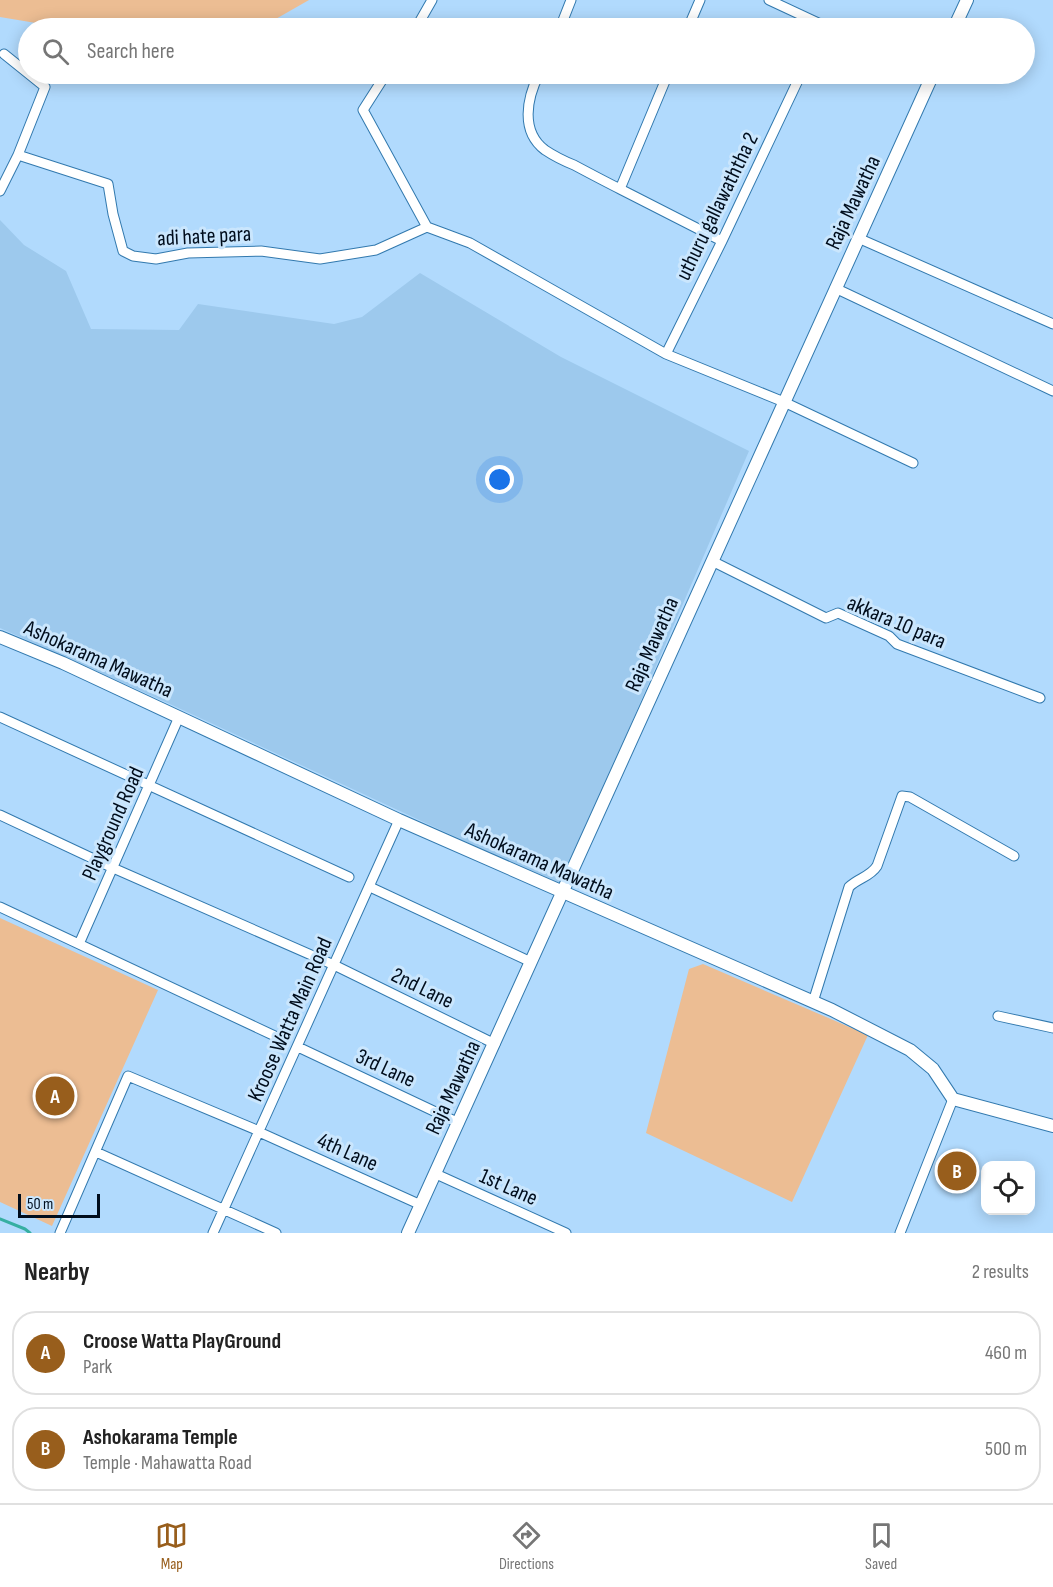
<!DOCTYPE html>
<meta charset="utf-8">
<style>
body{margin:0;font-family:"Sofia Sans Condensed",sans-serif;background:#f2f2f2;color:#222}
.controls{position:absolute;right:18px;bottom:18px;display:grid;overflow:hidden;border-radius:12px;box-shadow:0 3px 15px #0003}
.controls button{width:54px;height:54px;display:grid;place-items:center;padding:0;border:0;border-bottom:2px solid #e0e0e0;background:#fff;color:#222;font:30px sans-serif}
.scale{position:absolute;left:18px;bottom:15px;width:82px;box-sizing:border-box;padding-left:6px;border:3px solid #000d1c;border-top:0;font-size:16px;line-height:21px;white-space:nowrap;color:#000d1c;-webkit-text-stroke:4px #cae6fd;paint-order:stroke}
.you{position:absolute;left:500px;top:480px;width:21px;height:21px;margin:-15px;border:4px solid #fff;border-radius:50%;background:#1a73e8;box-shadow:0 0 0 9px #1a73e833}
.badge{display:grid;place-items:center;width:39px;height:39px;border-radius:50%;background:#985e1c;color:#fff;font-size:20px;font-weight:700}
.pin{position:absolute;translate:-50% -50%;border:3px solid #fff;box-shadow:0 2px 6px #0006}
.list{margin:0;padding:0;list-style:none}
h2{display:flex;justify-content:space-between;align-items:center;height:78px;margin:0;padding:0 24px;font-size:26px}
h2 small{font-size:20px;font-weight:400;color:#767676}
.list li{display:grid;grid-template-columns:39px 1fr auto;gap:18px;align-items:center;box-sizing:border-box;height:84px;margin:0 12px 12px;padding:0 12px;border:2px solid #e0e0e0;border-radius:24px}
.list b{display:block;font-size:22px;white-space:nowrap}
.list p{margin:0;font-size:20px;white-space:nowrap;color:#767676}
.list em{font-size:20px;font-style:normal;color:#767676}
.icon{flex:none;width:33px;height:33px;fill:none;stroke:currentColor;stroke-width:2;stroke-linecap:round;stroke-linejoin:round}
.map{position:relative;flex:none;width:1053px;height:1233px;overflow:hidden}
.search{position:absolute;background:#fff;box-shadow:0 3px 15px #0003;left:18px;right:18px;top:18px;height:66px;display:flex;align-items:center;gap:15px;box-sizing:border-box;padding:0 21px;border-radius:33px;color:#767676;font-size:22px}
.sheet{height:270px;background:#fff}
nav{display:flex;justify-content:space-around;align-items:center;box-sizing:border-box;height:84px;border-top:2px solid #e0e0e0;background:#fff;font-size:16px;color:#767676}
nav a{display:grid;justify-items:center;gap:3px}
nav .on{color:#985e1c}
.map>svg:first-child{display:block}
.built{fill:#9dc9ed}
.green{fill:#ecbd93}
.lines{fill:none;stroke-linecap:round;stroke-linejoin:round}
.stream{stroke:#36afa2;stroke-width:3}
.minor-casing{stroke:#3279ae;stroke-width:11}
.tertiary-casing{stroke:#3279ae;stroke-width:14}
.minor{stroke:#fff;stroke-width:9}
.tertiary{stroke:#fff;stroke-width:12}
.labels{text-anchor:middle;stroke-width:6;stroke-linejoin:round;paint-order:stroke}
.street-label{font-size:22px;fill:#000d1c;stroke:#cae6fd}
</style>
<div class="map">
<svg width="1053" height="1233" viewBox="0 0 1053 1233">
<rect width="100%" height="100%" fill="#b1dafd"/>
<path class="built" d="M0 220 24 245 66 271 91 329 179 330 198 304 334 324 362 317 420 273 561 357 749 451 561 886 172 705 0 628Z"/>
<path class="green" d="M0 0H309L260 28H66L0 17Z
M0 918 158 990 52 1226 0 1202Z
M703 964 868 1035 792 1202 646 1133 689 969Z"/>
<g class="lines">
<path class="stream" d="M0 1219 25 1229 30 1233"/>
<defs>
<path id="minor" d="M769 0 829 28
M416 28 432 0
M560 28 571 0
M688 28 700 0
M4 54 45 87 18 155 108 184 113 214 123 251 133 256 156 259 188 253 261 251 320 259 376 250 427 227
M386 74 363 110 427 227
M539 74C527 98 520 131 545 150 554 156 564 161 574 165 589 173 604 181 620 189
M668 74 620 189 722 241
M0 191 18 155
M427 227 470 243 666 354 722 241 801 74
M858 238 1053 324
M835 288 1053 391
M666 354 784 402 913 463
M712 561 826 618 838 613 889 636 897 644 1040 698
M0 717 349 877
M0 815 113 868 334 965 495 1044
M370 887 531 962
M0 907 277 1037
M79 944 179 717
M813 1002 849 887C858 878 870 877 877 866L902 796 910 797 1014 856
M998 1016 1053 1028
M298 1047 459 1123
M259 1132 421 1205
M96 1152 276 1233
M436 1174 566 1233
M60 1233 128 1076 259 1131
M213 1233 399 820
M900 1233 953 1099"/>
<path id="tertiary" d="M954 28 967 0
M0 637 63 663 399 820 832 1010 910 1050 933 1069 953 1099 1053 1126
M408 1233 933 74"/>
</defs>
<use href="#minor" class="minor-casing"/>
<use href="#tertiary" class="tertiary-casing"/>
<use href="#minor" class="minor"/>
<use href="#tertiary" class="tertiary"/>
</g>
<g class="labels">
<g class="street-label">
<text transform="translate(852 202) rotate(-65)" y="8">Raja Mawatha</text>
<text transform="translate(716 206) rotate(-64)" y="8">uthuru gallawaththa 2</text>
<text transform="translate(204 235) rotate(-3)" y="8">adi hate para</text>
<text transform="translate(897 621) rotate(23)" y="8">akkara 10 para</text>
<text transform="translate(651 644) rotate(-66)" y="8">Raja Mawatha</text>
<text transform="translate(99 658) rotate(24)" y="8">Ashokarama Mawatha</text>
<text transform="translate(112 823) rotate(-66)" y="8">Playground Road</text>
<text transform="translate(540 860) rotate(24)" y="8">Ashokarama Mawatha</text>
<text transform="translate(423 987) rotate(26)" y="8">2nd Lane</text>
<text transform="translate(289 1019) rotate(-66)" y="8">Kroose Watta Main Road</text>
<text transform="translate(386 1067) rotate(25)" y="8">3rd Lane</text>
<text transform="translate(452 1087) rotate(-65)" y="8">Raja Mawatha</text>
<text transform="translate(348 1151) rotate(24)" y="8">4th Lane</text>
<text transform="translate(509 1186) rotate(24)" y="8">1st Lane</text>
</g>
</g>
</svg>
<div class="controls">
<button><svg class="icon" aria-label="locate" viewBox="0 0 24 24"><circle cx="12" cy="12" r="6"/><path d="M12 2v4M12 18v4M2 12h4M18 12h4"/></svg></button>
</div>
<div class="scale">50 m</div>
<div class="you"></div>
<div class="pin badge" style="left:55px;top:1096px">A</div>
<div class="pin badge" style="left:957px;top:1171px">B</div>
<div class="search"><svg class="icon" aria-label="search" viewBox="0 0 24 24"><circle cx="10" cy="10" r="6"/><path d="M15 15l6 6"/></svg>Search here</div>
</div>
<section class="sheet">
<h2>Nearby<small>2 results</small></h2>
<ul class="list">
<li><span class="badge">A</span><div><b>Croose Watta PlayGround</b><p>Park</p></div><em>460 m</em></li>
<li><span class="badge">B</span><div><b>Ashokarama Temple</b><p>Temple · Mahawatta Road</p></div><em>500 m</em></li>
</ul>
</section>
<nav>
<a class="on"><svg class="icon" aria-label="map" viewBox="0 0 24 24"><path d="M3 6l6-2 6 2 6-2v14l-6 2-6-2-6 2zM9 4v14M15 6v14"/></svg>Map</a>
<a><svg class="icon" aria-label="directions" viewBox="0 0 24 24"><path d="M12 3l9 9-9 9-9-9zM9 14v-3h6M13 9l2 2-2 2"/></svg>Directions</a>
<a><svg class="icon" aria-label="saved" viewBox="0 0 24 24"><path d="M7 4h10v16l-5-4-5 4z"/></svg>Saved</a>
</nav>
